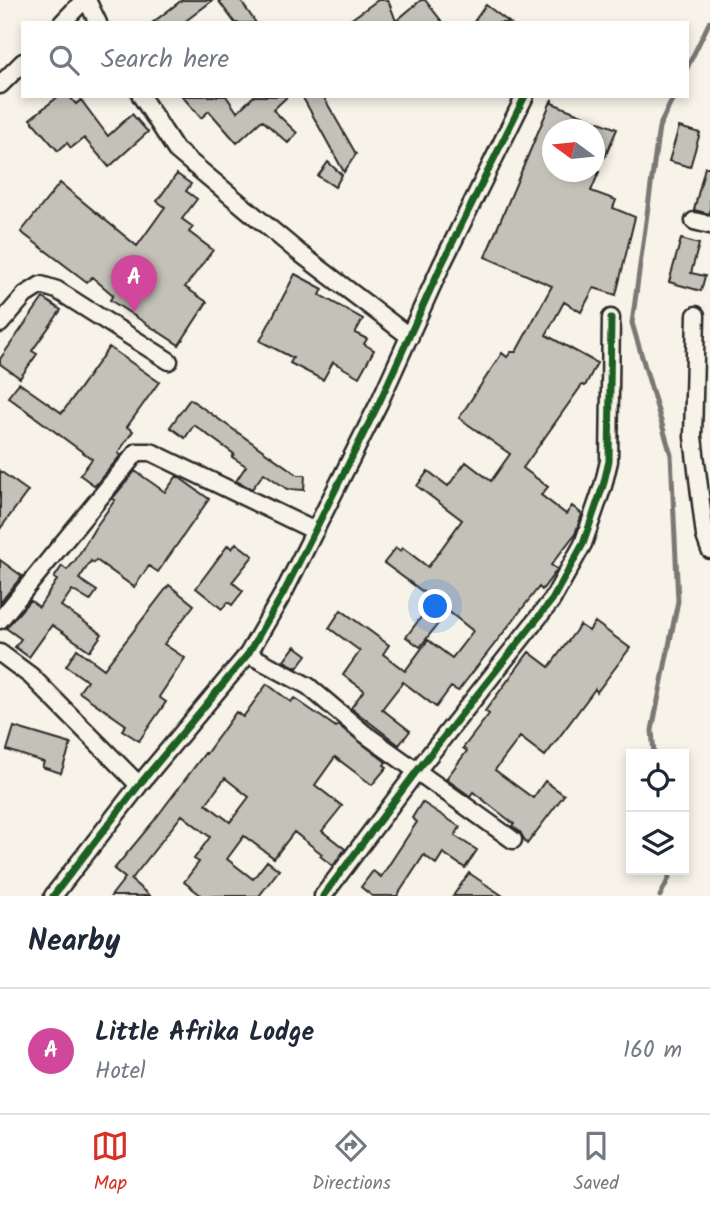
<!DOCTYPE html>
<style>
body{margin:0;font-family:Kalam,sans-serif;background:#f2f2f3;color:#1f2937}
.controls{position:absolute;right:21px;bottom:21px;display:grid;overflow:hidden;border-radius:0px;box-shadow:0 4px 10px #0003}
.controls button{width:63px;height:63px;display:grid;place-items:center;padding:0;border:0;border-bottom:2px solid #e0e1e3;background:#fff;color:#1f2937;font:35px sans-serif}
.compass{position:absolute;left:542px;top:119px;width:63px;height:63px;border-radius:50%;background:#fff;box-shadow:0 4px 10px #0003;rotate:285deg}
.you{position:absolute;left:436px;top:607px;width:24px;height:24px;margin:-18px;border:5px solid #fff;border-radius:50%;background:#1a73e8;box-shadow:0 0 0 10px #1a73e833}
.badge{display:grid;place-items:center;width:46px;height:46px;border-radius:50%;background:#d93025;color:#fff;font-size:23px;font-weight:700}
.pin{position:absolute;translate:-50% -58px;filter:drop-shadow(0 2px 4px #0008)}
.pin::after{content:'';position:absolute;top:37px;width:24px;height:21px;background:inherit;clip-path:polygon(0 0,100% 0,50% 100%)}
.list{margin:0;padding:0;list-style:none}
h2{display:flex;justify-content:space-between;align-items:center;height:91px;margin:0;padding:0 28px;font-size:30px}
h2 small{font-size:23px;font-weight:400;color:#747a83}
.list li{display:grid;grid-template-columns:46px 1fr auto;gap:21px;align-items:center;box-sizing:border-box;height:126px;padding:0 28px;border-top:2px solid #e0e1e3}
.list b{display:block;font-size:26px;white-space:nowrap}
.list p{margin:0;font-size:23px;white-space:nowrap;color:#747a83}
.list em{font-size:23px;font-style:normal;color:#747a83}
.icon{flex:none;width:38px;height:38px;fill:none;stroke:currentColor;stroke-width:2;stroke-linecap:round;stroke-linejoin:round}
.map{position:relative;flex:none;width:710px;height:896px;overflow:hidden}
.search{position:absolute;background:#fff;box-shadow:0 4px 10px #0003;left:21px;right:21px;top:21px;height:77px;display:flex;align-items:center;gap:18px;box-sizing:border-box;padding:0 24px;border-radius:0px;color:#747a83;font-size:26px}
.sheet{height:217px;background:#fff}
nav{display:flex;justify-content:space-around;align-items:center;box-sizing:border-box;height:98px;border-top:2px solid #e0e1e3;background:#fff;font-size:19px;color:#747a83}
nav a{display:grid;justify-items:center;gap:4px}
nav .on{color:#d93025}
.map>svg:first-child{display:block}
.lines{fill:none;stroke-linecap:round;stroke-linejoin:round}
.stream{stroke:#7a7874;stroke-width:5}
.building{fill:#c4c1b9;stroke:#2b2b2b;stroke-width:2;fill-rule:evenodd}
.minor-casing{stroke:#2b2b2b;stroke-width:21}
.minor{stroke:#f7f3e8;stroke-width:16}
.cycleway-casing{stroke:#f7f3e8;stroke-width:11}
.cycleway{stroke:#1b5e20;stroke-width:7}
</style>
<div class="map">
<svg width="710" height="896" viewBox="0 0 710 896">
<rect width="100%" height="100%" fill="#f7f3e8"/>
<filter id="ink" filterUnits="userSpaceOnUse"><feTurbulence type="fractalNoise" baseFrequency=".0143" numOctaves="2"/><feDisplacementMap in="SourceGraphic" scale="14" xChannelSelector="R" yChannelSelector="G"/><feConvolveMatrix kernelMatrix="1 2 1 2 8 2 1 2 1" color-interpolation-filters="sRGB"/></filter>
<g filter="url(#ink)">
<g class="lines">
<path class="stream" d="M687 68 710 21
M654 754 652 730 678 601 671 455 632 323 659 127 674 96
M660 896 669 878 668 870"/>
</g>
<path class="building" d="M182 0H213L183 23H152Z
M218 0H240L256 23H235Z
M378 0H388L396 21 421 0H425L443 23H346Z
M486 5 510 23H473Z
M59 96H69L76 104 81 100 108 136 132 114 148 132 109 167 84 138 71 148 67 143 58 151 30 119Z
M182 96H226L237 112 254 96H288L273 110 297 133 288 143 262 120 237 143 209 111 201 118Z
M302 96H323L356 154 344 172Z
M552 99V103L617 129 605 157 594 152V130H552V172H599L591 191 616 200 613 208 635 217 616 295 594 288 581 312 564 302 546 335 597 363 585 386 582 385 523 468 548 487 541 495 566 514 572 506 582 514 575 534 551 565 557 569 556 571 542 590 539 587 458 691 451 687 436 707 403 682 382 709 410 731 399 745 351 708 364 690 343 675 360 651 329 628 341 610 389 645 383 654 405 671 428 640 452 658 473 631 448 611 420 647 406 637 434 600 384 563 396 548 401 551 403 548 428 567 462 520 417 486 428 471 448 486 466 462 491 481 510 454 459 418 502 353 507 357 511 352H516L552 286 485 257Z
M679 127 700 133 690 167 669 161Z
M328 162 342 175 335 187 318 176Z
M705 167H710V214L694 210Z
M177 174 191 184 186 191 197 199 182 219 193 227 189 232 213 250 185 287 207 302 179 345 110 300 113 295 92 277 87 282 21 232 60 183 137 246 165 207 157 201Z
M681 239 699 244 691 273 705 276 701 291 669 282Z
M295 274 323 289 320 295 363 319 355 333 367 339 364 344 374 350 359 377 333 362 323 380 290 363 293 358 260 341Z
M43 298 61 310 32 351 37 354 20 378 0 364V359Z
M109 347 159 382 127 427 133 431 118 453 121 455 95 486 80 475 92 459 8 397 19 383 62 413Z
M190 399 298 475H305L304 490 287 489 264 473 252 489 236 481 246 466 232 457 234 454 194 425 185 438 170 427Z
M0 471 28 491 0 529Z
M135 471 165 492 177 476 209 499 158 572 149 566 134 587 96 560 94 563 91 561 79 579 97 591 90 601 72 590 61 606 102 634 90 651 52 625 29 657 15 647 21 639 6 628 30 600 39 607 57 580 54 578 62 566 67 570 75 561 95 528 115 500 112 499Z
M236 543 253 556 232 582 243 591 232 605 228 602 222 609 196 588 228 545 232 549Z
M0 560 22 576 0 603Z
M169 585 194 605 164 644 185 658 159 697 166 702 139 741 122 730 126 725 79 692 87 681 66 666 77 649 104 669Z
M595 622 630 648 597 692 595 689 545 756 520 737 495 770 533 798 545 781 564 795 527 844 520 832 512 826 514 824 473 792 470 796 446 779 467 751 463 748 489 714 485 711 529 652 549 667 580 625 589 631Z
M295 646 307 655 297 668 284 661Z
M267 684 291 702 294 698 336 727 338 725 386 762 384 765 387 767 372 785 335 757 315 785 342 806 322 831 345 849 333 866 320 856 322 854 294 832 274 858 244 836 227 859 253 879 267 861 279 870 259 896H202L184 882 199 862 194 859 210 837 182 815 131 880 150 896H111L125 878 114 869 153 822 205 753 206 754 236 712 243 717ZM225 778 249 797 230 822 206 804Z
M14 727 71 744 61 773 42 767 44 762 7 750Z
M422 802 460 827 455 836 477 850 465 868 443 853 436 864 424 855 397 896H372L361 887 373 871 381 877 417 822 412 818Z
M469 873 503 896H453Z"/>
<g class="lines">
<defs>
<path id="minor" d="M87 0 98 23
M62 23 84 0
M0 85 23 62
M141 96 176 150 297 251 410 337
M694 221 710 225
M696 315 693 437 705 536 710 550
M0 324 25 295 41 285 57 290 169 361
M0 620 137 452H151L315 531
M0 653 31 676 139 785
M248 654 308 686 365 734 513 840
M53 896 139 785 248 654 284 592 379 403 441 266 525 96
M323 896 416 772 552 600 583 544 603 486 609 461 611 318"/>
</defs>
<use href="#minor" class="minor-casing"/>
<use href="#minor" class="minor"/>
<defs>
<path id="cycleway" d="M53 896 139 785 248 654 284 592 379 403 441 266 525 96
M323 896 416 772 552 600 583 544 603 486 609 461 611 318"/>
</defs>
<use href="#cycleway" class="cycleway-casing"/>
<use href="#cycleway" class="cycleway"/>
</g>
</g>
</svg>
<div class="controls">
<button><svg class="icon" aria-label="locate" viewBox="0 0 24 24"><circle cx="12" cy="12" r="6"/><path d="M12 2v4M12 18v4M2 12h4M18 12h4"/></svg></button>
<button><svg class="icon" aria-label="layers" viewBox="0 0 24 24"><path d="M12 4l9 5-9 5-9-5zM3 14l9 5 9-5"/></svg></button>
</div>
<svg class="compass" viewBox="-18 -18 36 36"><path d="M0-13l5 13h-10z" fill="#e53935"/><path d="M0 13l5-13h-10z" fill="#747a83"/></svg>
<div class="you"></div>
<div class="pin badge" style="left:134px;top:313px;background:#d1479c">A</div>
<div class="search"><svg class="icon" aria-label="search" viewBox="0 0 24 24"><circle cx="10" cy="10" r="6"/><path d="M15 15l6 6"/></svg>Search here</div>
</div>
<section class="sheet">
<h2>Nearby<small></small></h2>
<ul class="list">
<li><span class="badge" style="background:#d1479c">A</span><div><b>Little Afrika Lodge</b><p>Hotel</p></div><em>160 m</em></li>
</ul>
</section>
<nav>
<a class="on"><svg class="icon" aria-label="map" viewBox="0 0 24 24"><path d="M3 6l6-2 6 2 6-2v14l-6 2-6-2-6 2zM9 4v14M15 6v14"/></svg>Map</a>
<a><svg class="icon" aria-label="directions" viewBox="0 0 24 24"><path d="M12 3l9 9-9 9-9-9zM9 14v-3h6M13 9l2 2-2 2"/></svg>Directions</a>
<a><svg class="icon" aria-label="saved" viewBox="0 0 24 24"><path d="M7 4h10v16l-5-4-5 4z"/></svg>Saved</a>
</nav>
